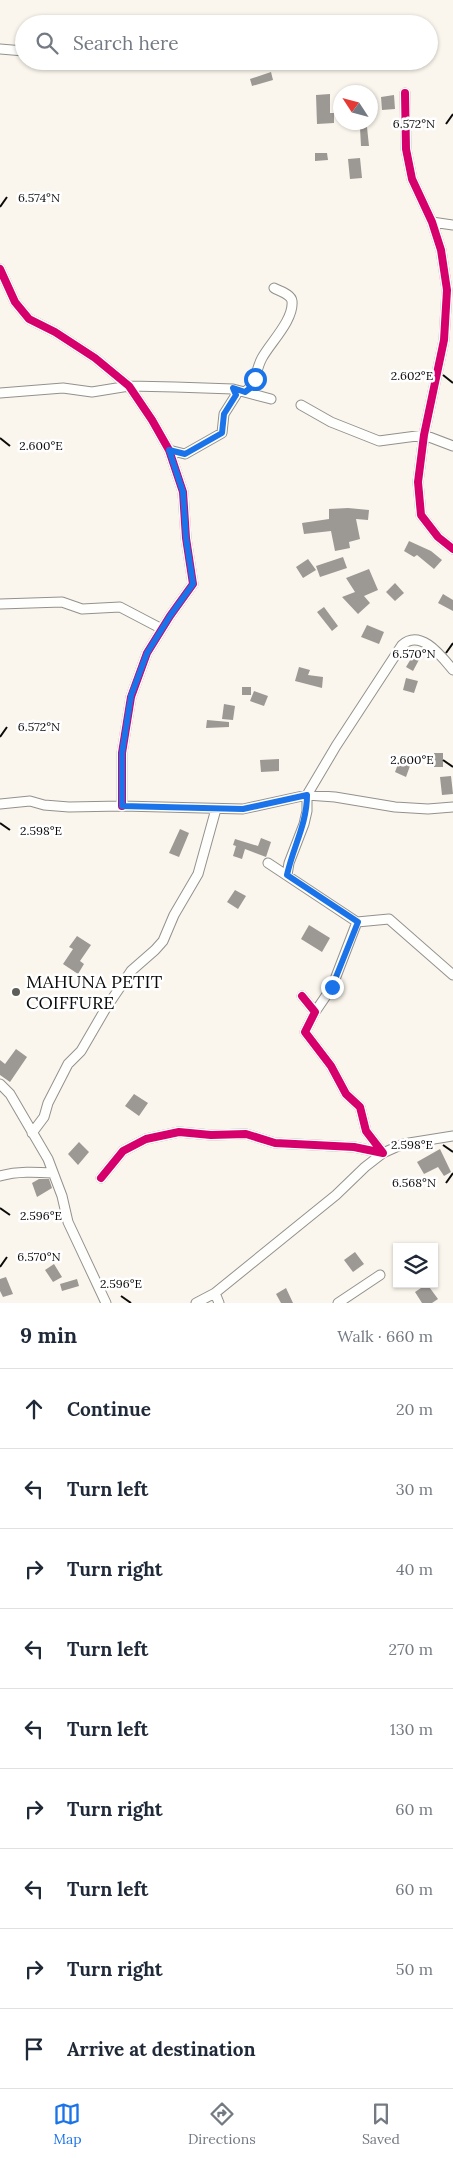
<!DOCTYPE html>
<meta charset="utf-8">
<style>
body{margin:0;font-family:Lora,serif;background:#f2f2f3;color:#1f2937}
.controls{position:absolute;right:15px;bottom:15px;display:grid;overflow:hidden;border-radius:0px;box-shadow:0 1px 4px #0004}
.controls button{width:45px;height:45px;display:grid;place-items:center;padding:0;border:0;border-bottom:1px solid #e0e1e3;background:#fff;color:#1f2937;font:25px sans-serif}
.compass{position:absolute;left:333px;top:85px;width:45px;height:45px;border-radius:50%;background:#fff;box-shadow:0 1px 4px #0004;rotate:306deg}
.stop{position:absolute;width:15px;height:15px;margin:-11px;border:4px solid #1a73e8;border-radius:50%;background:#fff}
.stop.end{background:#1a73e8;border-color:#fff;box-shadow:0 1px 5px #0008}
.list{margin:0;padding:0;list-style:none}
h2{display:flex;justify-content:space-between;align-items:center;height:65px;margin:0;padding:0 20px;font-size:21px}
h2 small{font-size:16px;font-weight:400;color:#747a83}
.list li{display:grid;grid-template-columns:32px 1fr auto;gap:15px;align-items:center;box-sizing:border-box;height:80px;padding:0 20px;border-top:1px solid #e0e1e3}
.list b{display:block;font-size:19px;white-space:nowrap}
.list em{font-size:16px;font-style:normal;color:#747a83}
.icon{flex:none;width:28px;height:28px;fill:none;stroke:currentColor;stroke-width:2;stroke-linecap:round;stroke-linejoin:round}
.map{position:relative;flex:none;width:453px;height:1303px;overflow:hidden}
.search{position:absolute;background:#fff;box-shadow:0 1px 4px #0004;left:15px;right:15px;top:15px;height:55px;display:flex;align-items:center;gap:12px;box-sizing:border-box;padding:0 18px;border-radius:28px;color:#747a83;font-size:19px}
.sheet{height:785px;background:#fff}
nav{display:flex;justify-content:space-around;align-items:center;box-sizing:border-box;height:70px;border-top:1px solid #e0e1e3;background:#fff;font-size:14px;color:#747a83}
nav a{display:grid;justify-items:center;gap:2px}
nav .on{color:#1a73e8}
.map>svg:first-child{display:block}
.building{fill:#9c9894}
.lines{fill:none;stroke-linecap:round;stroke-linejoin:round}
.street-casing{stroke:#93918d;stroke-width:11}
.street{stroke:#fefefc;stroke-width:9}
.cycleway-casing{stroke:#fff;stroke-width:11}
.cycleway{stroke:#d6006c;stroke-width:8}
.route{stroke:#1a73e8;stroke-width:6}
.ticks{fill:none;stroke:#0b0b0b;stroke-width:2}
.poi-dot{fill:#5f5d5a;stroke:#fff;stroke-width:2}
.labels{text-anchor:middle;stroke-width:5;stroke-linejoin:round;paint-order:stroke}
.poi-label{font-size:18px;fill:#0b0b0b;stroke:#fff;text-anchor:start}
.ticks-label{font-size:12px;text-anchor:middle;fill:#0b0b0b;stroke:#fff;stroke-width:5;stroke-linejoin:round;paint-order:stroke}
</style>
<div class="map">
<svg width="453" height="1303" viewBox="0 0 453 1303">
<rect width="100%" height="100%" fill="#faf6ed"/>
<path class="building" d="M306 61H318V69H306Z
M271 72 273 80 252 86 250 79Z
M330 94V113H334V123L317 124 316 95Z
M394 95 395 109 382 110 381 97Z
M367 127 369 146H361L360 128Z
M315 153H327L328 160 315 161Z
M360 158 362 178 350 179 348 159Z
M348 508 369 510 368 520 356 519 360 539 349 542 350 548 335 551 331 531 304 534 302 523 329 519V509Z
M409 541 431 551 442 560 434 569 417 555 414 557 404 551Z
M343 557 347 568 320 577 316 566Z
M308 559 316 570 303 578 296 567Z
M369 569 378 590 364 596 370 603 358 614 342 597 355 592 346 578Z
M395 583 404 593 395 601 386 592Z
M443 594 453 600V611L438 603Z
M324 607 338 626 332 631 317 612Z
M367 625 384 632 379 644 361 637Z
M415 652 421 656 413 671 406 667Z
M299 667 310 670 308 675 323 677 322 688 295 681Z
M406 678 418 681 414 693 403 690Z
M242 687H251V695H242Z
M254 691 268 696 264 706 250 701Z
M224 704 235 706 233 720 222 719Z
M207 720 229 722V727L206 728Z
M434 753H443V767H434Z
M279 759V771L261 772 260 760Z
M400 759 411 763 406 777 395 772Z
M451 776 453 794 442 795 440 777Z
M180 829 189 833 179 857 169 853Z
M261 838 271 842 266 857 245 849 242 859 233 856 236 846 233 845 235 839 258 846Z
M235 890 246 896 238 909 227 902Z
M309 925 330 938 322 952 301 939Z
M77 936 91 945 80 961 84 964 78 974 63 964 73 949 69 947Z
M16 1049 27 1057 10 1082 0 1075V1060L5 1064Z
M134 1094 148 1103 139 1116 125 1106Z
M79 1142 89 1152 78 1165 68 1154Z
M440 1149 451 1172 444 1176 438 1167 424 1174 417 1162Z
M39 1179H49L52 1188 37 1197 32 1183Z
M355 1252 364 1264 353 1272 344 1260Z
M54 1264 62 1277 53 1282 45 1270Z
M6 1277 13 1294 3 1297 0 1291V1279Z
M77 1279 79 1286 62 1291 60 1284Z
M427 1284 438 1299 432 1303H422L415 1292Z
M286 1288 293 1303H281L276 1294Z"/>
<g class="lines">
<defs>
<path id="street" d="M0 49 24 51
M405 93 406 149 412 179 432 222 441 250 447 290 444 340 424 435 418 482 421 515 438 537 453 549
M432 222 453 225
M0 269 15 302 29 319 55 332 95 358 129 386 152 420 169 450 183 492 186 538 193 584 170 616 147 653 131 697 122 753V806
M245 392C257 383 255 371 262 358 270 343 294 320 292 301 291 294 279 291 274 288
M0 393 63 388 92 392 129 386 175 387 233 389 271 399
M301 405 331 422 379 441 424 435 453 446
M169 450 185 454 222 433 224 414 236 395 233 389
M0 604 62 602 82 609 120 607 162 629
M0 804 30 801 44 805 69 807 122 806 243 809 307 795 335 797 395 807 428 809 453 807
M268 863 357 922
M287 875 289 863 304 824 307 811V795L336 746 402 645C421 628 442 657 453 670
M315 1012 332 987 357 922 389 919 453 975
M0 1084 10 1094 48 1159 62 1196 68 1222 106 1303
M32 1133 44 1117 48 1103 68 1064 81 1051 106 1008 131 971 155 950 163 941 174 915 198 874 216 809
M0 1176C17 1171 36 1172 53 1173
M101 1178 123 1151 146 1139 179 1132 211 1135 246 1134 275 1143 354 1147 383 1153 366 1131 360 1107 346 1094 331 1066 305 1032 315 1012 302 996
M215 1293 219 1303
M196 1303 215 1293 336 1195 365 1167 383 1153 403 1144 453 1136
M338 1303 380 1275"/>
</defs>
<use href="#street" class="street-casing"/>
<use href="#street" class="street"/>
<defs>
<path id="cycleway" d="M405 93 406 149 412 179 432 222 441 250 447 290 444 340 424 435 418 482 421 515 438 537 453 549
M0 269 15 302 29 319 55 332 95 358 129 386 152 420 169 450 183 492 186 538 193 584 170 616 147 653 131 697 122 753V806
M101 1178 123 1151 146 1139 179 1132 211 1135 246 1134 275 1143 354 1147 383 1153 366 1131 360 1107 346 1094 331 1066 305 1032 315 1012 302 996"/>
</defs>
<use href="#cycleway" class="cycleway-casing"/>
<use href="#cycleway" class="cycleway"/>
</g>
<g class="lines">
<path class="route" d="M255 379 253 386 245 392 233 388 236 395 224 414 222 433 185 454 169 450 183 492 186 538 193 584 170 616 147 653 131 696 122 753V806L243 809 307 795C307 824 293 847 287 875L358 922 332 987"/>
</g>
<path class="ticks" d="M446 124 453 114M0 207 7 197M443 375 453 383M0 438 10 446M446 653 453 643M0 737 7 727M443 760 453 767M0 823 10 830M443 1145 453 1152M446 1183 453 1173M0 1208 10 1215M0 1267 7 1257M121 1296 131 1303"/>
<circle class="poi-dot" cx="16" cy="992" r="5"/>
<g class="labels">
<g class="poi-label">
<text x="26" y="988">MAHUNA PETIT<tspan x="26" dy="21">COIFFURE</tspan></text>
</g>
</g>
<g class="ticks-label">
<text x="414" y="128">6.572°N</text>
<text x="39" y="202">6.574°N</text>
<text x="412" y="380">2.602°E</text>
<text x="41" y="450">2.600°E</text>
<text x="414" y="658">6.570°N</text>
<text x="39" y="731">6.572°N</text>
<text x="412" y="764">2.600°E</text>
<text x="41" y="835">2.598°E</text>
<text x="412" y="1149">2.598°E</text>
<text x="414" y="1187">6.568°N</text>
<text x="41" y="1220">2.596°E</text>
<text x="39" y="1261">6.570°N</text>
<text x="121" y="1288">2.596°E</text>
</g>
</svg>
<div class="controls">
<button><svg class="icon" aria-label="layers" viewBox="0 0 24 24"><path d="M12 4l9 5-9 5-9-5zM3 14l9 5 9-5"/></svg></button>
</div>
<svg class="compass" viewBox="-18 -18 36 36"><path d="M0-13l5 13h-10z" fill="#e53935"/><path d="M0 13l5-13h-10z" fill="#747a83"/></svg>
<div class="stop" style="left:255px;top:379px"></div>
<div class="stop end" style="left:332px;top:987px"></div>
<div class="search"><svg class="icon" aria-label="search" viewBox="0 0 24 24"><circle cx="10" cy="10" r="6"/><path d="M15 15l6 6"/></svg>Search here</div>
</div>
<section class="sheet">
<h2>9 min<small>Walk · 660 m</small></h2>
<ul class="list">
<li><svg class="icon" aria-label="ahead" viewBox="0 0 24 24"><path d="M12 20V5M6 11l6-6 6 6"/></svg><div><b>Continue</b></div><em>20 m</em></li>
<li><svg class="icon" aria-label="left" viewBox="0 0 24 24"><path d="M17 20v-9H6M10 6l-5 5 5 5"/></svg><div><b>Turn left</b></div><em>30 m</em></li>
<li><svg class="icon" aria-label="right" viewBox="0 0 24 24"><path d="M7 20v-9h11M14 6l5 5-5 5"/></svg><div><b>Turn right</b></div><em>40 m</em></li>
<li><svg class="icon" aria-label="left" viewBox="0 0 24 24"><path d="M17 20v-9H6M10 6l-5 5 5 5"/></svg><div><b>Turn left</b></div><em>270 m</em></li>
<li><svg class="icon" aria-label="left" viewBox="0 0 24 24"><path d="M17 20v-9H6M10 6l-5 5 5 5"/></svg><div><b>Turn left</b></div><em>130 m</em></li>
<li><svg class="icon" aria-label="right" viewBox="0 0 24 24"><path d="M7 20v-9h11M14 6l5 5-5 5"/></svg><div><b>Turn right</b></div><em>60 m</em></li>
<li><svg class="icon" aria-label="left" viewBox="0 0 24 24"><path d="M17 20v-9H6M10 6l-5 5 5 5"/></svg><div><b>Turn left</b></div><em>60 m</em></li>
<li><svg class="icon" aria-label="right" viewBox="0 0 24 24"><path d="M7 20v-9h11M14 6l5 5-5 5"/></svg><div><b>Turn right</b></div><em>50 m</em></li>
<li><svg class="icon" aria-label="arrive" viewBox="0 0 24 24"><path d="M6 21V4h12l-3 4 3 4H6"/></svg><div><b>Arrive at destination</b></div></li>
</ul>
</section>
<nav>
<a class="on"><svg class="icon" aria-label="map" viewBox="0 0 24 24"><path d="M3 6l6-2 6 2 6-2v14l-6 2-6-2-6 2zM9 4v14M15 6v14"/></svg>Map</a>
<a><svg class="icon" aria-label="directions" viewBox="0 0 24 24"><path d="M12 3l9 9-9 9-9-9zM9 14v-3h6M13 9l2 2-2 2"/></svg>Directions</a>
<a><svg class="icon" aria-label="saved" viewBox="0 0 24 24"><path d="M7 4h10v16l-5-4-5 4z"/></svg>Saved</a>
</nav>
